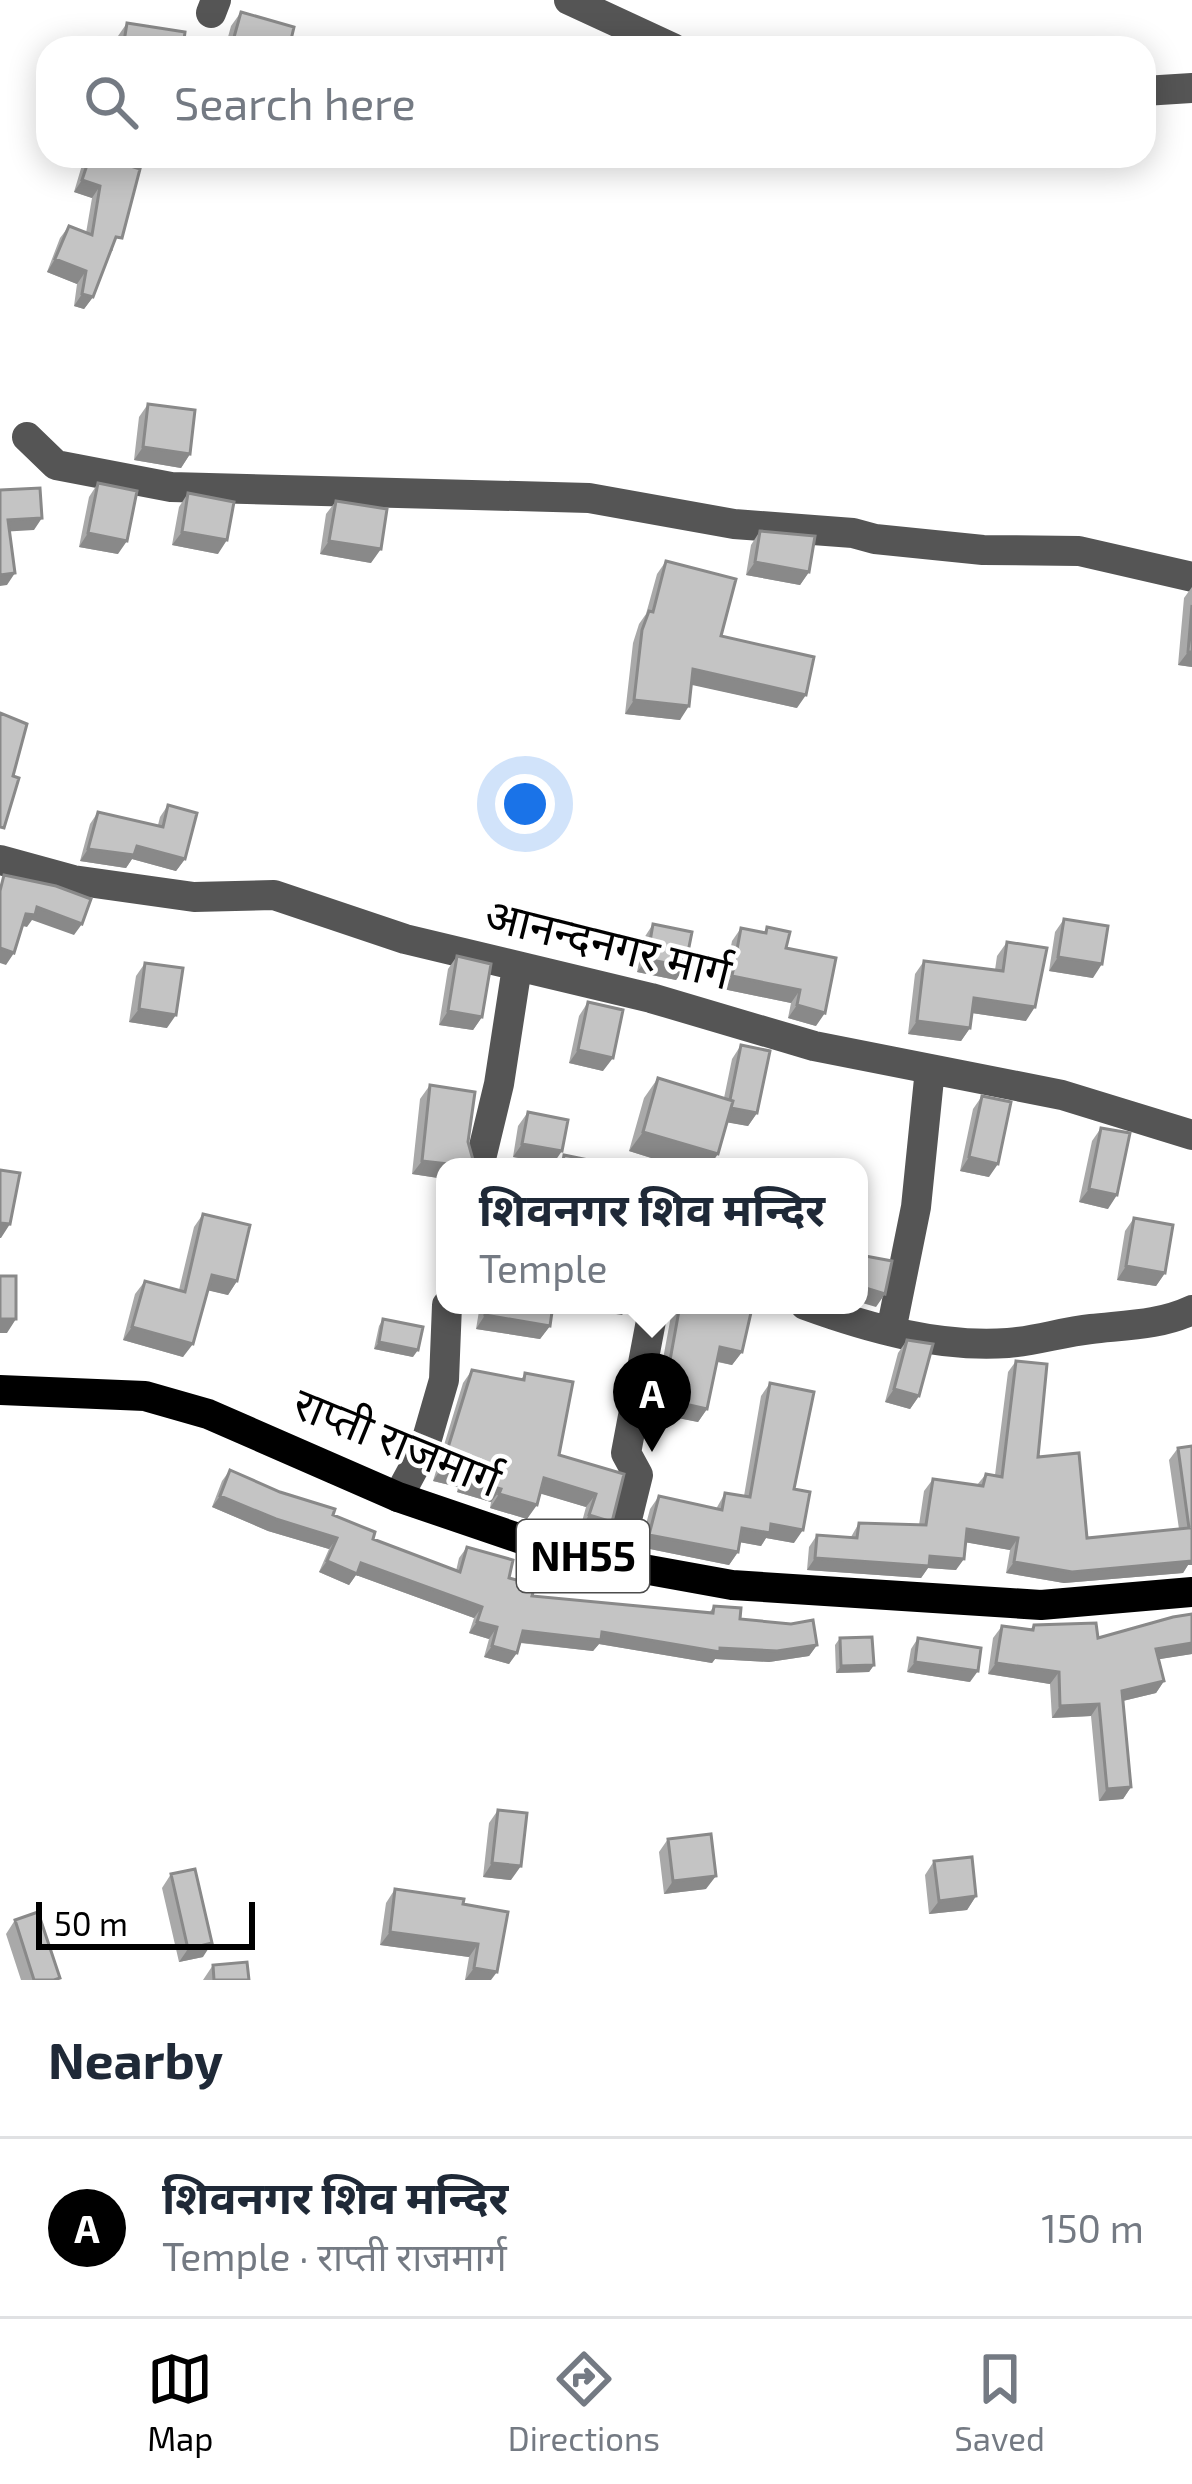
<!DOCTYPE html>
<meta charset="utf-8">
<style>
body{margin:0;font-family:"Exo 2","Noto Sans Devanagari",sans-serif;background:#f2f2f3;color:#1f2937}
.scale{position:absolute;left:36px;bottom:30px;width:219px;box-sizing:border-box;padding-left:12px;border:6px solid #000;border-top:0;font-size:33px;line-height:42px;white-space:nowrap;color:#000;-webkit-text-stroke:9px #fff;paint-order:stroke}
.you{position:absolute;left:525px;top:804px;width:42px;height:42px;margin:-30px;border:9px solid #fff;border-radius:50%;background:#1a73e8;box-shadow:0 0 0 18px #1a73e833}
.badge{display:grid;place-items:center;width:78px;height:78px;border-radius:50%;background:#000;color:#fff;font-size:39px;font-weight:700}
.pin{position:absolute;translate:-50% -99px;filter:drop-shadow(0 3px 6px #0008)}
.pin::after{content:'';position:absolute;top:63px;width:42px;height:36px;background:inherit;clip-path:polygon(0 0,100% 0,50% 100%)}
.popup{position:absolute;left:436px;top:1158px;width:432px;height:156px;box-sizing:border-box;display:grid;place-content:center;border-radius:24px;background:#fff;filter:drop-shadow(0 3px 9px #0005);font-size:39px;white-space:nowrap;color:#747a83}
.popup b{font-size:45px;color:#1f2937}
.popup::after{content:'';position:absolute;left:50%;top:100%;margin-left:-24px;border:24px solid transparent;border-top-color:#fff}
.list{margin:0;padding:0;list-style:none}
h2{display:flex;justify-content:space-between;align-items:center;height:156px;margin:0;padding:0 48px;font-size:51px}
h2 small{font-size:39px;font-weight:400;color:#747a83}
.list li{display:grid;grid-template-columns:78px 1fr auto;gap:36px;align-items:center;box-sizing:border-box;height:180px;padding:0 48px;border-top:3px solid #e0e1e3}
.list b{display:block;font-size:45px;white-space:nowrap}
.list p{margin:0;font-size:39px;white-space:nowrap;color:#747a83}
.list em{font-size:39px;font-style:normal;color:#747a83}
.icon{flex:none;width:66px;height:66px;fill:none;stroke:currentColor;stroke-width:2;stroke-linecap:round;stroke-linejoin:round}
.map{position:relative;flex:none;width:1192px;height:1980px;overflow:hidden}
.search{position:absolute;background:#fff;box-shadow:0 6px 30px #0003;left:36px;right:36px;top:36px;height:132px;display:flex;align-items:center;gap:30px;box-sizing:border-box;padding:0 42px;border-radius:36px;color:#747a83;font-size:45px}
.sheet{height:336px;background:#fff}
nav{display:flex;justify-content:space-around;align-items:center;box-sizing:border-box;height:168px;border-top:3px solid #e0e1e3;background:#fff;font-size:33px;color:#747a83}
nav a{display:grid;justify-items:center;gap:6px}
nav .on{color:#000}
.map>svg:first-child{display:block}
.lines{fill:none;stroke-linecap:round;stroke-linejoin:round}
.minor{stroke:#555;stroke-width:30}
.major{stroke:#000;stroke-width:30}
.wall{fill:#a9a9a9}
.shaded-wall{fill:#898989}
.building{fill:#c4c4c4;stroke:#898989;stroke-width:3}
.labels{text-anchor:middle;stroke-width:9;stroke-linejoin:round;paint-order:stroke}
.shield{fill:#fff;stroke:#4c4c4c;stroke-width:3}
.shield-label{font-size:42px;font-weight:bold;fill:#000}
.street-label{font-size:45px;fill:#000;stroke:#fff}
</style>
<div class="map">
<svg width="1192" height="1980" viewBox="0 0 1192 1980">
<rect width="100%" height="100%" fill="#fff"/>
<g class="lines">
<path class="minor" d="M569 0 673 48
M211 13 216 0
M1144 91 1192 88
M27 437 56 465 171 487 589 498 734 524 853 533 875 539 983 550 1079 551 1192 577
M0 860 73 880 194 897 274 895 405 939 651 998 814 1046 1062 1095 1192 1135
M479 1167 499 1084 517 967
M805 1305C868 1328 939 1348 1008 1343 1035 1341 1063 1332 1091 1329 1126 1325 1160 1325 1192 1310
M891 1331 916 1207 930 1069
M398 1497 424 1449 444 1380 447 1305
M616 1564 638 1475 626 1453 654 1305"/>
<path class="major" d="M0 1390 145 1396 208 1414 398 1497 527 1541 616 1564 732 1585 1041 1605 1192 1592"/>
</g>
<path class="wall" d="M241 12 289 48H225L231 26Z
M127 23 183 48H116L118 36Z
M89 156H100L113 251 111 250 93 297 84 309 74 306 77 284 47 272 60 238 69 226 86 233 92 198 74 192 82 165Z
M148 404 190 454 181 468 134 460 139 417Z
M98 483 118 554 79 547 89 497Z
M188 493 218 554 172 545 179 507Z
M336 501 371 563 320 554 326 514Z
M760 531 809 572 800 585 746 575 751 545Z
M666 561 721 636 797 708 691 684 680 720 625 714 633 643 639 624 646 614 657 574Z
M1192 587V667L1178 665 1184 598Z
M168 805 185 859 176 871 132 859 126 868 80 861 90 824 98 812 158 825 160 817Z
M1064 919 1093 978 1049 971 1055 932Z
M653 924 685 967 676 980 637 972 644 938Z
M767 927 786 948 816 1026 788 1018 791 1003 723 989 732 941 741 928 764 932Z
M1007 942 1026 1021 972 1013 970 1028 961 1041 908 1034 915 974 924 961 995 970 997 956Z
M457 956 482 1017 473 1030 439 1025 448 969Z
M145 963 167 1028 129 1022 136 976Z
M588 1002 603 1071 569 1063 579 1016Z
M741 1045 757 1113 748 1126 727 1122 709 1167H680L629 1151 644 1098 658 1078 724 1098 732 1059Z
M430 1085 468 1142 445 1167V1179L412 1174 420 1099Z
M982 1096 989 1177 960 1171 973 1109Z
M528 1112 553 1164 513 1157 518 1126Z
M1101 1128 1108 1209 1079 1202 1092 1141Z
M203 1214 237 1281 228 1295 208 1290 183 1357 123 1340 135 1294 145 1281 179 1290 194 1227Z
M1134 1218 1165 1273 1156 1286 1117 1280 1125 1231Z
M480 1305H553L550 1326 540 1339 476 1329Z
M673 1305H740L742 1352 732 1365 717 1362 707 1409 698 1422 653 1413Z
M383 1319 413 1357 374 1349 379 1326Z
M907 1340 919 1396 910 1409 885 1402 898 1353Z
M1016 1361 1038 1457 1087 1538 1179 1529 1169 1460 1178 1448 1192 1446 1188 1565 1183 1573 1064 1583 1006 1573 1010 1550 965 1542 956 1570 928 1568 921 1578 807 1570 809 1547 817 1535 851 1537 859 1523 919 1525 924 1491 933 1479 977 1485 986 1474 995 1475 1008 1372Z
M472 1370 521 1380 525 1373 559 1455 624 1474 612 1522 603 1536 580 1529 586 1507 540 1493 527 1519 490 1508 491 1502 457 1492 458 1487 433 1481 463 1383Z
M770 1383 794 1489V1543L766 1538 761 1546 740 1542 738 1552 729 1565 640 1547 650 1509 659 1496 716 1509 725 1493 744 1496 761 1396Z
M230 1470 333 1515 373 1539 456 1571 459 1558 467 1547 532 1596 709 1613 714 1606 740 1619 817 1645 809 1656 769 1662 715 1659 712 1663 599 1644 593 1651 520 1643 509 1664 484 1657 489 1639 469 1633 474 1618 356 1575 349 1585 319 1572 329 1549 268 1531 212 1507 222 1481Z
M1192 1614V1654L1159 1659 1164 1681 1156 1693 1123 1701 1131 1787 1123 1799 1099 1801 1091 1716 1052 1718 1050 1684 988 1674 993 1638 1002 1626 1030 1630 1034 1625 1098 1638Z
M840 1638 874 1665 869 1672 836 1673 835 1645Z
M918 1638 970 1682 907 1672 911 1649Z
M498 1810 511 1880 483 1877 489 1823Z
M668 1839 706 1889 664 1894 659 1852Z
M934 1861 976 1896 967 1910 929 1914 925 1875Z
M171 1874 203 1957 179 1962 162 1888Z
M395 1889 463 1904 491 1980H465L469 1957 380 1945 386 1903Z
M15 1920 58 1980H21L6 1934Z
M213 1965 249 1980H203Z"/>
<path class="shaded-wall" d="M82 180 100 186 92 198 74 192Z
M55 259 86 271 77 284 47 272Z
M82 294 93 297 84 309 74 306Z
M143 447 190 454 181 468 134 460Z
M42 518 34 530 0 532 8 520Z
M182 532 227 540 218 554 172 545Z
M88 533 127 541 118 554 79 547Z
M329 541 381 549 371 563 320 554Z
M755 562 809 572 800 585 746 575Z
M15 573 7 585 0 586V575Z
M1188 652H1192V667L1178 665Z
M693 669 806 695 797 708 683 683Z
M634 700 689 706 680 720 625 714Z
M137 846 185 859 176 871 132 859 126 868 80 861 88 849Z
M37 907 82 924 74 935 32 920 27 927 18 925 26 914Z
M0 948 14 953 6 965 0 963Z
M1058 957 1102 964 1093 978 1049 971Z
M647 959 685 967 676 980 637 972Z
M732 976 800 990 791 1003 723 989Z
M974 998 1035 1007 1026 1021 965 1012Z
M797 1005 825 1013 816 1026 788 1018Z
M139 1009 176 1015 167 1028 129 1022Z
M448 1011 482 1017 473 1030 439 1025Z
M917 1021 970 1028 961 1041 908 1034Z
M578 1050 613 1058 603 1071 569 1063Z
M728 1107 757 1113 748 1126 719 1121Z
M643 1132 718 1154 709 1167H680L629 1151Z
M522 1144 562 1151 553 1164 513 1157Z
M969 1157 998 1164 989 1177 960 1171Z
M422 1161 465 1167H445V1179L412 1174Z
M1089 1189 1117 1195 1108 1209 1079 1202Z
M0 1223 10 1224 1 1238H0Z
M1126 1266 1165 1273 1156 1286 1117 1280Z
M212 1275 237 1281 228 1295 202 1289Z
M859 1286 885 1294 876 1307 859 1302Z
M602 1305H608L627 1309 622 1315 598 1311Z
M485 1315 550 1326 540 1339 476 1329Z
M0 1319H16L7 1333H0Z
M132 1327 193 1344 183 1357 123 1340Z
M379 1342 418 1350 413 1357 374 1349Z
M720 1347 742 1352 732 1365 711 1360Z
M894 1389 919 1396 910 1409 885 1402Z
M663 1399 707 1409 698 1422 653 1413Z
M442 1467 467 1473 458 1487 433 1481Z
M544 1478 596 1494 586 1507 535 1492Z
M466 1479 501 1489 491 1502 457 1492Z
M499 1494 537 1505 527 1519 490 1508Z
M220 1496 337 1538 329 1549 268 1531 212 1507Z
M589 1515 612 1522 603 1536 580 1529Z
M771 1524 803 1530 794 1543 766 1538 761 1546 733 1541 742 1528Z
M967 1529 1018 1538 1010 1550 958 1541Z
M649 1535 738 1552 729 1565 640 1547Z
M1192 1554V1565H1188L1183 1573 1064 1583 1006 1573 1014 1562Z
M930 1556 964 1559 956 1570 928 1568 921 1578 807 1570 815 1558Z
M327 1561 361 1563 482 1607 474 1618 356 1575 349 1585 319 1572Z
M477 1622 497 1627 489 1639 469 1633Z
M523 1631 602 1632 720 1648 817 1645 809 1656 769 1662 715 1659 712 1663 599 1644 593 1651 515 1642Z
M1192 1643V1654L1148 1661 1156 1649Z
M492 1646 517 1653 509 1664 484 1657Z
M915 1662 978 1671 970 1682 907 1672Z
M996 1663 1059 1672 1050 1684 988 1674Z
M874 1665 869 1672 836 1673 841 1666Z
M1164 1681 1156 1693 1114 1703 1122 1691Z
M1099 1704 1091 1716 1052 1718 1060 1706Z
M1131 1787 1123 1799 1099 1801 1107 1789Z
M492 1863 521 1866 511 1880 483 1877Z
M716 1876 706 1889 664 1894 673 1881Z
M976 1896 967 1910 929 1914 939 1901Z
M390 1932 478 1944 469 1957 380 1945Z
M212 1943 203 1957 179 1962 188 1949Z
M474 1968 497 1972 491 1980H465Z"/>
<path class="building" d="M241 12 294 27 289 48H231Z
M127 23 185 32 183 48H123Z
M90 156H100L140 169 122 238 116 237 93 297 82 294 86 271 55 259 69 226 92 235 100 186 82 180Z
M148 404 195 410 190 454 143 447Z
M98 483 137 491 127 541 88 533Z
M40 488 42 518 8 520 15 573 0 575V490Z
M188 493 234 502 227 540 182 532Z
M336 501 387 509 381 549 329 541Z
M760 531 815 536 809 572 755 562Z
M666 561 736 579 721 636 814 657 806 695 693 669 689 706 634 700 642 630 649 611 653 612Z
M1192 605V652H1188Z
M0 713 27 724 13 776 19 778 4 828 0 827Z
M168 805 197 813 185 859 137 846 134 855 88 849 98 812 163 827Z
M4 875 56 886 91 899 82 924 37 907 35 915 26 914 14 953 0 948V891Z
M1064 919 1108 926 1102 964 1058 957Z
M653 924 692 932 685 967 647 959Z
M767 927 790 932 786 948 836 958 825 1013 797 1005 800 990 732 976 741 928 766 933Z
M1007 942 1047 948 1035 1007 974 998 970 1028 917 1021 924 961 1003 971Z
M457 956 491 964 482 1017 448 1011Z
M145 963 183 968 176 1015 139 1009Z
M588 1002 623 1010 613 1058 578 1050Z
M741 1045 770 1051 757 1113 731 1108 733 1101 730 1100Z
M658 1078 733 1101 718 1154 643 1132Z
M430 1085 475 1092 468 1142 475 1167 422 1161Z
M982 1096 1011 1102 998 1164 969 1157Z
M528 1112 568 1120 562 1151 522 1144Z
M1101 1128 1130 1133 1117 1195 1089 1189Z
M564 1155 588 1160 586 1167H562Z
M0 1170 20 1173 10 1224 0 1223Z
M203 1214 250 1225 237 1281 212 1275 193 1344 132 1327 145 1281 185 1292Z
M1134 1218 1173 1225 1165 1273 1126 1266Z
M860 1255 892 1261 885 1294 859 1286Z
M0 1276H16V1319H0Z
M487 1305H553L550 1326 485 1315Z
M680 1305H740L752 1308 742 1352 720 1347 707 1409 663 1399Z
M383 1319 423 1327 418 1350 379 1342Z
M907 1340 933 1344 919 1396 894 1389Z
M1016 1361 1047 1364 1038 1457 1079 1453 1087 1538 1189 1528 1178 1448 1192 1446V1561L1072 1572 1014 1562 1018 1538 967 1529 964 1559 930 1556 929 1566 815 1558 817 1535 857 1538 859 1523 926 1525 933 1479 983 1486 986 1474 1002 1477Z
M472 1370 524 1380 525 1373 573 1382 559 1455 624 1474 612 1522 589 1515 596 1494 544 1478 537 1505 499 1494 501 1489 466 1479 467 1473 442 1467Z
M770 1383 814 1392 794 1489 810 1492 803 1530 771 1524 770 1533 742 1528 738 1552 649 1535 659 1496 722 1510 725 1493 750 1497Z
M230 1470 280 1492 335 1509 333 1515 375 1532 373 1539 460 1572 467 1547 513 1560 509 1578 535 1585 532 1596 713 1613 714 1606 741 1608 740 1619 791 1624 813 1620 817 1645 777 1651 720 1648V1652L602 1632 601 1640 523 1631 517 1653 492 1646 497 1627 477 1622 482 1607 361 1563 357 1574 327 1561 337 1538 276 1519 220 1496Z
M1192 1614V1643L1156 1649 1164 1681 1122 1691 1131 1787 1107 1789 1099 1704 1060 1706 1059 1672 996 1663 1002 1626 1033 1630 1034 1625 1096 1623 1098 1638 1173 1617Z
M872 1637 874 1665 841 1666 840 1638Z
M918 1638 981 1648 978 1671 915 1662Z
M498 1810 527 1813 521 1866 492 1863Z
M711 1834 716 1876 673 1881 668 1839Z
M972 1857 976 1896 939 1901 934 1861Z
M195 1869 212 1943 188 1949 171 1874Z
M395 1889 464 1899 463 1904 508 1912 497 1972 474 1968 478 1944 390 1932Z
M38 1912 60 1978 54 1980H34L15 1920Z
M247 1962 249 1980H214L213 1965Z"/>
<g class="labels">
<rect class="shield" x="517" y="1520" width="132" height="72" rx="9"/>
<g class="shield-label">
<text x="583" y="1571">NH55</text>
</g>
<g class="street-label">
<text transform="translate(608 944) rotate(14)" y="16">आनन्दनगर मार्ग</text>
<text transform="translate(397 1442) rotate(22)" y="16">राप्ती राजमार्ग</text>
</g>
</g>
</svg>
<div class="scale">50 m</div>
<div class="you"></div>
<div class="pin badge" style="left:652px;top:1452px">A</div>
<div class="popup"><b>शिवनगर शिव मन्दिर</b>Temple</div>
<div class="search"><svg class="icon" aria-label="search" viewBox="0 0 24 24"><circle cx="10" cy="10" r="6"/><path d="M15 15l6 6"/></svg>Search here</div>
</div>
<section class="sheet">
<h2>Nearby<small></small></h2>
<ul class="list">
<li><span class="badge">A</span><div><b>शिवनगर शिव मन्दिर</b><p>Temple · राप्ती राजमार्ग</p></div><em>150 m</em></li>
</ul>
</section>
<nav>
<a class="on"><svg class="icon" aria-label="map" viewBox="0 0 24 24"><path d="M3 6l6-2 6 2 6-2v14l-6 2-6-2-6 2zM9 4v14M15 6v14"/></svg>Map</a>
<a><svg class="icon" aria-label="directions" viewBox="0 0 24 24"><path d="M12 3l9 9-9 9-9-9zM9 14v-3h6M13 9l2 2-2 2"/></svg>Directions</a>
<a><svg class="icon" aria-label="saved" viewBox="0 0 24 24"><path d="M7 4h10v16l-5-4-5 4z"/></svg>Saved</a>
</nav>
